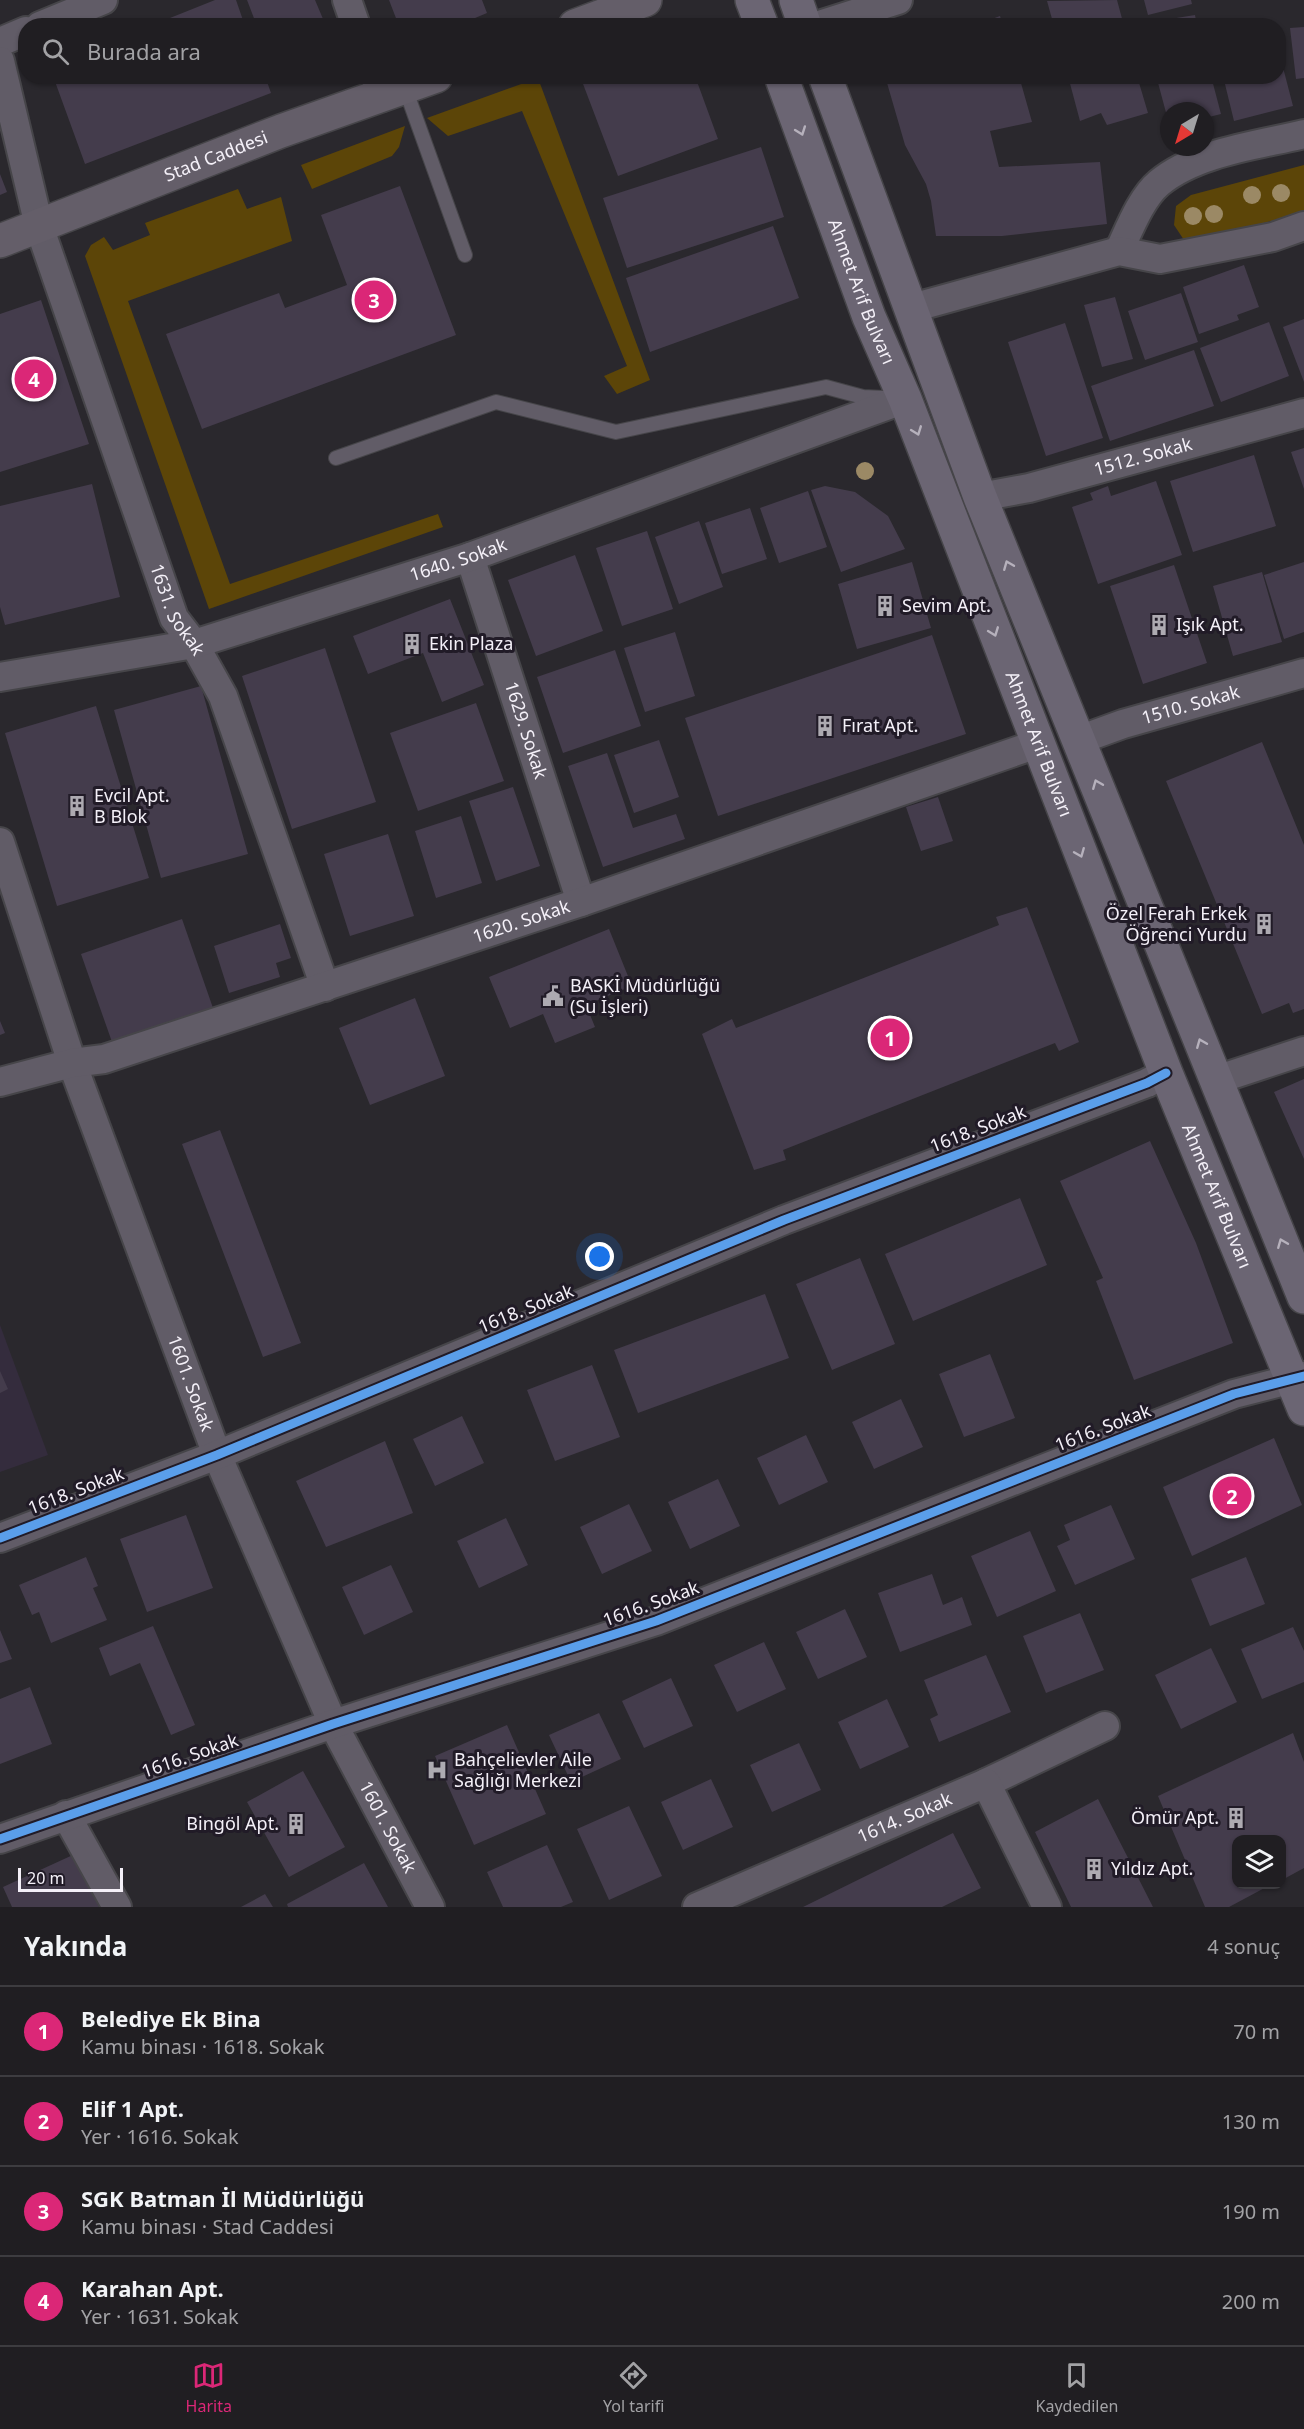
<!DOCTYPE html>
<html lang="tr">
<meta charset="utf-8">
<style>
body{margin:0;font-family:"Noto Sans",sans-serif;background:#2d2b2f;color:#f1f3f6}
.controls{position:absolute;right:18px;bottom:18px;display:grid;overflow:hidden;border-radius:12px;box-shadow:0 2px 4px #0004}
.controls button{width:54px;height:54px;display:grid;place-items:center;padding:0;border:0;border-bottom:2px solid #3d3c40;background:#201e22;color:#f1f3f6;font:30px sans-serif}
.compass{position:absolute;left:1160px;top:102px;width:54px;height:54px;border-radius:50%;background:#201e22;box-shadow:0 2px 4px #0004;rotate:218deg}
.scale{position:absolute;left:18px;bottom:15px;width:105px;box-sizing:border-box;padding-left:6px;border:3px solid #f4f0f8;border-top:0;font-size:16px;line-height:21px;white-space:nowrap;color:#f4f0f8;-webkit-text-stroke:4px #211b27;paint-order:stroke}
.you{position:absolute;left:600px;top:1257px;width:21px;height:21px;margin:-15px;border:4px solid #fff;border-radius:50%;background:#1a73e8;box-shadow:0 0 0 9px #1a73e833}
.badge{display:grid;place-items:center;width:39px;height:39px;border-radius:50%;background:#db2777;color:#fff;font-size:20px;font-weight:700}
.pin{position:absolute;translate:-50% -50%;border:3px solid #fff;box-shadow:0 2px 6px #0006}
.list{margin:0;padding:0;list-style:none}
h2{display:flex;justify-content:space-between;align-items:center;height:78px;margin:0;padding:0 24px;font-size:26px}
h2 small{font-size:20px;font-weight:400;color:#a2a2a5}
.list li{display:grid;grid-template-columns:39px 1fr auto;gap:18px;align-items:center;box-sizing:border-box;height:90px;padding:0 24px;border-top:2px solid #3d3c40}
.list b{display:block;font-size:22px;white-space:nowrap}
.list p{margin:0;font-size:20px;white-space:nowrap;color:#a2a2a5}
.list em{font-size:20px;font-style:normal;color:#a2a2a5}
.icon{flex:none;width:33px;height:33px;fill:none;stroke:currentColor;stroke-width:2;stroke-linecap:round;stroke-linejoin:round}
.map{position:relative;flex:none;width:1304px;height:1907px;overflow:hidden}
.search{position:absolute;background:#201e22;box-shadow:0 2px 4px #0004;left:18px;right:18px;top:18px;height:66px;display:flex;align-items:center;gap:15px;box-sizing:border-box;padding:0 21px;border-radius:24px;color:#a2a2a5;font-size:22px}
.sheet{height:438px;background:#201e22}
nav{display:flex;justify-content:space-around;align-items:center;box-sizing:border-box;height:84px;border-top:2px solid #3d3c40;background:#201e22;font-size:16px;color:#a2a2a5}
nav a{display:grid;justify-items:center;gap:3px}
nav .on{color:#db2777}
.map>svg:first-child{display:block}
.built{fill:#342c3d}
.green{fill:#5c4508}
.building{fill:#443c4c}
.lines{fill:none;stroke-linecap:round;stroke-linejoin:round}
.lane-casing{stroke:#464549;stroke-width:16}
.street-casing{stroke:#464549;stroke-width:32}
.secondary-casing{stroke:#464549;stroke-width:36}
.primary-casing{stroke:#464549;stroke-width:36}
.lane{stroke:#615c67;stroke-width:14}
.street{stroke:#615c67;stroke-width:28}
.secondary{stroke:#645e69;stroke-width:33}
.primary{stroke:#6b6573;stroke-width:33}
.cycleway-casing{stroke:#211b27;stroke-width:13}
.cycleway{stroke:#5a9eea;stroke-width:9}
.tree{fill:#9b8965}
.oneway{stroke:#b6b1bc}
.labels{text-anchor:middle;stroke-width:6;stroke-linejoin:round;paint-order:stroke}
.street-label{font-size:18px;fill:#f4f0f8;stroke:#211b27}
.poi-label{font-size:18px;fill:#f4f0f8;stroke:#211b27;text-anchor:start}
</style>
<div class="map">
<svg width="1304" height="1907" viewBox="0 0 1304 1907">
<rect width="100%" height="100%" fill="#2a282d"/>
<path class="built" d="M0 1325 48 1455 0 1472Z"/>
<path class="green" d="M538 78 650 380 617 394 604 376 627 366 522 111 448 136 427 118Z
M405 126 399 147 392 156 312 189 301 165Z
M1304 165V212L1203 240H1184L1174 225 1176 206 1191 195Z
M238 189 247 209 281 197 292 241 128 301 230 584 438 514 443 527 209 609 85 256 91 245 104 237 113 250 150 235 145 223Z"/>
<path class="building" d="M215 0H236L245 26H150Z
M247 0H315L326 26H257Z
M389 0H482L487 13 456 26H399Z
M1117 0 1124 26H1054L1047 1Z
M1144 0H1191L1192 4 1148 15Z
M1195 15 1197 26H1139V24Z
M1000 16 1003 26H976V25Z
M1304 27V78L1296 79 1290 28Z
M1279 52 1293 106 1234 121 1223 76H1278Z
M53 76H265L271 93 85 164Z
M580 76H695L718 139 618 176Z
M885 76H1019L1032 122 990 131 999 167 1100 162 1107 224 1002 236H936L931 201 926 184 905 145Z
M1068 76H1137L1148 113 1107 125 1101 113 1080 121Z
M1167 76H1211L1221 114 1205 118V111H1169L1168 120 1157 79Z
M761 147 784 217 627 268 603 198Z
M0 174 7 192 0 195Z
M400 186 456 335 202 429 166 334 279 293 285 308 347 285 321 215Z
M773 226 799 298 650 352 626 278Z
M1244 265 1259 307 1237 315 1239 320 1199 334 1183 287Z
M1181 293 1198 342 1145 360 1128 311Z
M1115 297 1133 359 1102 367 1084 305Z
M41 300 89 444 0 472V314Z
M1304 319V382L1283 327Z
M1269 322 1289 376 1221 402 1200 348Z
M1065 323 1103 438 1046 456 1008 342Z
M1194 350 1214 406 1110 441 1091 386Z
M1304 448V489L1291 452Z
M1254 455 1276 526 1193 552 1170 481Z
M1156 481 1182 555 1098 584 1072 507 1093 500 1090 493 1108 486 1111 496Z
M92 484 120 597 5 625 0 607V506Z
M825 486 855 492 888 516 905 549 841 572 811 490Z
M808 491 827 547 779 563 760 508Z
M750 508 767 559 722 574 705 523Z
M699 521 723 587 679 604 655 537Z
M647 531 673 609 622 626 596 548Z
M575 555 603 631 536 656 508 580Z
M912 562 931 628 857 649 838 584Z
M1304 562V632L1284 639 1264 575Z
M1174 565 1207 663 1143 684 1110 586Z
M1262 572 1282 642 1233 656 1213 586Z
M450 599 484 685 442 702 423 653 368 674 353 636Z
M675 632 695 696 645 712 624 648Z
M932 635 966 734 718 816 685 718Z
M325 648 376 802 292 829 242 676Z
M615 650 641 726 563 753 537 677Z
M201 686 248 854 161 878 114 710Z
M476 703 504 781 418 811 390 733Z
M96 706 149 878 57 906 5 733Z
M659 740 679 797 634 813 614 755Z
M1262 742 1304 845V1009L1293 1013 1289 1003 1262 1014 1166 781Z
M607 753 633 828 676 814 685 839 603 867 568 766Z
M513 787 540 866 496 881 469 801Z
M938 797 953 841 921 851 906 807Z
M461 816 482 883 436 898 415 831Z
M388 834 414 916 350 936 324 854Z
M1027 907 1079 1042 1059 1051 1055 1043 783 1150 786 1160 754 1170 702 1034 732 1019 736 1028 999 925 996 917Z
M182 919 213 1008 112 1042 81 954Z
M280 924 291 958 276 963 280 977 229 993 214 946Z
M609 929 632 986 586 1005 595 1027 555 1043 543 1014 510 1028 489 977Z
M415 998 445 1076 370 1105 339 1028Z
M0 1021 5 1033 0 1035Z
M1304 1079V1159L1274 1092Z
M220 1130 301 1343 263 1357 182 1144Z
M1150 1141 1196 1243 1233 1343 1134 1380 1096 1281 1103 1278 1060 1181Z
M1020 1198 1047 1265 913 1321 885 1254Z
M860 1258 895 1344 832 1370 796 1284Z
M765 1294 789 1358 638 1413 614 1350Z
M990 1354 1015 1418 964 1437 939 1374Z
M592 1365 620 1437 555 1461 527 1390Z
M0 1371 8 1389 0 1393Z
M901 1399 923 1447 874 1469 852 1422Z
M462 1416 484 1463 435 1486 413 1439Z
M806 1435 828 1482 779 1505 757 1458Z
M1274 1438 1302 1505 1192 1556 1163 1487Z
M385 1441 413 1513 326 1547 296 1481Z
M718 1479 740 1526 690 1549 668 1502Z
M629 1504 652 1551 602 1574 580 1527Z
M1111 1505 1135 1559 1075 1585 1057 1546 1070 1540 1064 1525Z
M186 1515 213 1588 147 1612 120 1539Z
M506 1518 528 1565 479 1588 457 1541Z
M1030 1531 1056 1591 997 1617 971 1556Z
M86 1557 98 1586 93 1588 107 1620 51 1643 39 1612 32 1615 19 1585Z
M1246 1557 1265 1604 1210 1626 1191 1579Z
M391 1565 413 1612 364 1635 342 1587Z
M932 1574 943 1605 962 1597 972 1625 900 1652 878 1593Z
M845 1609 867 1657 818 1679 796 1632Z
M1080 1613 1104 1670 1046 1693 1023 1636Z
M153 1626 195 1725 171 1735 140 1663 110 1676 99 1648Z
M1293 1627 1304 1651V1682L1262 1699 1241 1649Z
M0 1630 12 1659 0 1663Z
M764 1642 786 1689 737 1712 714 1665Z
M1211 1648 1237 1702 1181 1729 1155 1675Z
M986 1655 1011 1712 939 1742 930 1719 938 1715 924 1680Z
M671 1678 693 1726 644 1748 622 1701Z
M30 1687 52 1744 0 1764V1699Z
M887 1699 909 1747 860 1769 838 1722Z
M599 1713 621 1759 571 1782 549 1735Z
M507 1725 546 1814 474 1845 435 1756Z
M1293 1733 1304 1762V1868L1282 1880 1281 1839H1236V1884H1272L1229 1907H1205L1158 1796Z
M799 1743 821 1790 772 1812 750 1765Z
M303 1771 345 1847 289 1877 247 1802Z
M711 1779 733 1827 683 1850 661 1802Z
M1098 1799 1153 1907H1071L1035 1832Z
M629 1806 662 1876 609 1900 577 1829Z
M953 1833 981 1888 942 1907H803Z
M547 1845 573 1902 561 1907H503L487 1872Z
M75 1854 99 1907H12L3 1887Z
M364 1863 388 1907H288L287 1904Z
M265 1894 273 1907H241Z"/>
<g class="lines">
<defs>
<path id="lane" d="M405 88 465 255
M336 458 496 402 616 432 826 387 863 397 884 398"/>
<g id="street">
<path d="M347 0 356 26"/>
<path d="M40 26 103 0"/>
<path d="M816 26 898 0"/>
<path d="M0 42 26 31"/>
<path id="s1" d="M0 61 39 226 174 618 194 644 223 696 325 987"/>
<path d="M375 76 382 97"/>
<path d="M1119 251C1129 230 1141 198 1159 183 1196 152 1259 145 1304 134"/>
<path d="M912 308 1119 251 1160 259 1273 237 1304 226"/>
<path id="s2" d="M980 497 1029 488 1304 413"/>
<path id="s3" d="M470 557 581 902"/>
<path id="s4" d="M0 677 194 644 470 557 905 399"/>
<path id="s5" d="M1079 740 1123 724 1304 673"/>
<path id="s6" d="M0 842 72 1063 217 1455 333 1724 430 1907"/>
<path d="M1216 1080 1304 1051"/>
<path id="s7" d="M0 1082 72 1063 104 1059 581 902 1037 744"/>
<path d="M0 1538 217 1455 784 1220 1147 1083 1166 1073"/>
<path d="M986 1783 1105 1726"/>
<path d="M66 1815 117 1907"/>
<path d="M0 1839 333 1724 656 1621 1234 1394 1304 1376"/>
<path id="s8" d="M697 1907 986 1783 1047 1907"/>
</g>
<g id="secondary">
<path d="M575 26 645 0"/>
<path id="s9" d="M0 241 281 131 436 76"/>
</g>
<g id="primary">
<path d="M752 0 762 26"/>
<path d="M796 0 805 26"/>
<path id="s10" d="M781 76 869 317 905 399 1166 1073 1304 1409"/>
<path d="M825 76 980 497 1304 1297"/>
</g>
</defs>
<use href="#lane" class="lane-casing"/>
<use href="#street" class="street-casing"/>
<use href="#secondary" class="secondary-casing"/>
<use href="#primary" class="primary-casing"/>
<use href="#lane" class="lane"/>
<use href="#street" class="street"/>
<use href="#secondary" class="secondary"/>
<use href="#primary" class="primary"/>
<defs>
<path id="cycleway" d="M0 1538 217 1455 784 1220 1147 1083 1166 1073
M0 1839 333 1724 656 1621 1234 1394 1304 1376"/>
</defs>
<use href="#cycleway" class="cycleway-casing"/>
<use href="#cycleway" class="cycleway"/>
</g>
<g class="tree">
<circle cx="1281" cy="193" r="9"/>
<circle cx="1252" cy="195" r="9"/>
<circle cx="1214" cy="214" r="9"/>
<circle cx="1193" cy="216" r="9"/>
<circle cx="865" cy="471" r="9"/>
</g>
<defs><path id="oneway-chevron" d="M-2-3.5L2.5 0L-2 3.5" fill="none" stroke-width="1.6" stroke-linecap="round" stroke-linejoin="round" transform="scale(1.5)"/></defs>
<g class="oneway">
<use href="#oneway-chevron" transform="translate(801 131) rotate(70)"/>
<use href="#oneway-chevron" transform="translate(917 431) rotate(69)"/>
<use href="#oneway-chevron" transform="translate(1008 565) rotate(-112)"/>
<use href="#oneway-chevron" transform="translate(994 632) rotate(69)"/>
<use href="#oneway-chevron" transform="translate(1097 784) rotate(-112)"/>
<use href="#oneway-chevron" transform="translate(1080 853) rotate(68)"/>
<use href="#oneway-chevron" transform="translate(1201 1043) rotate(-112)"/>
<use href="#oneway-chevron" transform="translate(1282 1243) rotate(-112)"/>
</g>
<defs>
<symbol id="building-bare" viewBox="-9 -9 18 18"><path d="M-4-6H4V6H1V3H-1V6H-4ZM-2.5-4.3h1.7v1.8h-1.7ZM.8-4.3h1.7v1.8H.8ZM-2.5-1h1.7V.8h-1.7ZM.8-1h1.7V.8H.8Z" fill="#adaab1" stroke="#211b27" stroke-width="2.5" paint-order="stroke"/></symbol>
<symbol id="civic-bare" viewBox="-9 -9 18 18"><path d="M-.6-6.5H3V-4.5H.6V-3L4-1V1h2V6H-6V1h2V-1L-.6-3ZM-1.2 2.5V6h2.4V2.5Z" fill="#adaab1" stroke="#211b27" stroke-width="2.5" paint-order="stroke"/></symbol>
<symbol id="hospital-bare" viewBox="-9 -9 18 18"><path d="M-5-5h3v3.5h4V-5h3V5h-3V1.5h-4V5h-3Z" fill="#adaab1" stroke="#211b27" stroke-width="2.5" paint-order="stroke"/></symbol>
</defs>
<g fill-rule="evenodd">
<use href="#building-bare" x="870" y="591" width="30" height="30"/>
<use href="#building-bare" x="1144" y="610" width="30" height="30"/>
<use href="#building-bare" x="397" y="629" width="30" height="30"/>
<use href="#building-bare" x="810" y="711" width="30" height="30"/>
<use href="#building-bare" x="62" y="791" width="30" height="30"/>
<use href="#building-bare" x="1249" y="909" width="30" height="30"/>
<use href="#civic-bare" x="538" y="981" width="30" height="30"/>
<use href="#hospital-bare" x="422" y="1755" width="30" height="30"/>
<use href="#building-bare" x="1221" y="1803" width="30" height="30"/>
<use href="#building-bare" x="281" y="1809" width="30" height="30"/>
<use href="#building-bare" x="1079" y="1854" width="30" height="30"/>
</g>
<g class="labels">
<g class="street-label">
<text dy="6" stroke="none"><textPath href="#s9" startOffset="232">Stad Caddesi</textPath></text>
<text dy="6" stroke="none"><textPath href="#s10" startOffset="230">Ahmet Arif Bulvarı</textPath></text>
<text dy="6" stroke="none"><textPath href="#s2" startOffset="168">1512. Sokak</textPath></text>
<text dy="6" stroke="none"><textPath href="#s4" startOffset="474">1640. Sokak</textPath></text>
<text dy="6" stroke="none"><textPath href="#s1" startOffset="578">1631. Sokak</textPath></text>
<text dy="6" stroke="none"><textPath href="#s5" startOffset="117">1510. Sokak</textPath></text>
<text dy="6" stroke="none"><textPath href="#s3" startOffset="182">1629. Sokak</textPath></text>
<text dy="6" stroke="none"><textPath href="#s10" startOffset="716">Ahmet Arif Bulvarı</textPath></text>
<text dy="6" stroke="none"><textPath href="#s7" startOffset="546">1620. Sokak</textPath></text>
<text transform="translate(978 1129) rotate(-21)" y="6">1618. Sokak</text>
<text dy="6" stroke="none"><textPath href="#s10" startOffset="1202">Ahmet Arif Bulvarı</textPath></text>
<text transform="translate(526 1309) rotate(-22)" y="6">1618. Sokak</text>
<text dy="6" stroke="none"><textPath href="#s6" startOffset="574">1601. Sokak</textPath></text>
<text transform="translate(1103 1428) rotate(-21)" y="6">1616. Sokak</text>
<text transform="translate(76 1491) rotate(-21)" y="6">1618. Sokak</text>
<text transform="translate(651 1604) rotate(-20)" y="6">1616. Sokak</text>
<text transform="translate(190 1756) rotate(-19)" y="6">1616. Sokak</text>
<text dy="6" stroke="none"><textPath href="#s8" startOffset="226">1614. Sokak</textPath></text>
<text dy="6" stroke="none"><textPath href="#s6" startOffset="1060">1601. Sokak</textPath></text>
</g>
<g class="poi-label">
<text x="902" y="612">Sevim Apt.</text>
<text x="1176" y="631">Işık Apt.</text>
<text x="429" y="650">Ekin Plaza</text>
<text x="842" y="732">Fırat Apt.</text>
<text x="94" y="802">Evcil Apt.<tspan x="94" dy="21">B Blok</tspan></text>
<text x="1247" y="920" text-anchor="end">Özel Ferah Erkek<tspan x="1247" dy="21">Öğrenci Yurdu</tspan></text>
<text x="570" y="992">BASKİ Müdürlüğü<tspan x="570" dy="21">(Su İşleri)</tspan></text>
<text x="454" y="1766">Bahçelievler Aile<tspan x="454" dy="21">Sağlığı Merkezi</tspan></text>
<text x="1219" y="1824" text-anchor="end">Ömür Apt.</text>
<text x="279" y="1830" text-anchor="end">Bingöl Apt.</text>
<text x="1111" y="1875">Yıldız Apt.</text>
</g>
</g>
</svg>
<div class="controls">
<button><svg class="icon" aria-label="layers" viewBox="0 0 24 24"><path d="M12 4l9 5-9 5-9-5zM3 14l9 5 9-5"/></svg></button>
</div>
<svg class="compass" viewBox="-18 -18 36 36"><path d="M0-13l5 13h-10z" fill="#e53935"/><path d="M0 13l5-13h-10z" fill="#a2a2a5"/></svg>
<div class="scale">20 m</div>
<div class="you"></div>
<div class="pin badge" style="left:890px;top:1038px">1</div>
<div class="pin badge" style="left:1232px;top:1496px">2</div>
<div class="pin badge" style="left:374px;top:300px">3</div>
<div class="pin badge" style="left:34px;top:379px">4</div>
<div class="search"><svg class="icon" aria-label="search" viewBox="0 0 24 24"><circle cx="10" cy="10" r="6"/><path d="M15 15l6 6"/></svg>Burada ara</div>
</div>
<section class="sheet">
<h2>Yakında<small>4 sonuç</small></h2>
<ul class="list">
<li><span class="badge">1</span><div><b>Belediye Ek Bina</b><p>Kamu binası · 1618. Sokak</p></div><em>70 m</em></li>
<li><span class="badge">2</span><div><b>Elif 1 Apt.</b><p>Yer · 1616. Sokak</p></div><em>130 m</em></li>
<li><span class="badge">3</span><div><b>SGK Batman İl Müdürlüğü</b><p>Kamu binası · Stad Caddesi</p></div><em>190 m</em></li>
<li><span class="badge">4</span><div><b>Karahan Apt.</b><p>Yer · 1631. Sokak</p></div><em>200 m</em></li>
</ul>
</section>
<nav>
<a class="on"><svg class="icon" aria-label="map" viewBox="0 0 24 24"><path d="M3 6l6-2 6 2 6-2v14l-6 2-6-2-6 2zM9 4v14M15 6v14"/></svg>Harita</a>
<a><svg class="icon" aria-label="directions" viewBox="0 0 24 24"><path d="M12 3l9 9-9 9-9-9zM9 14v-3h6M13 9l2 2-2 2"/></svg>Yol tarifi</a>
<a><svg class="icon" aria-label="saved" viewBox="0 0 24 24"><path d="M7 4h10v16l-5-4-5 4z"/></svg>Kaydedilen</a>
</nav>
